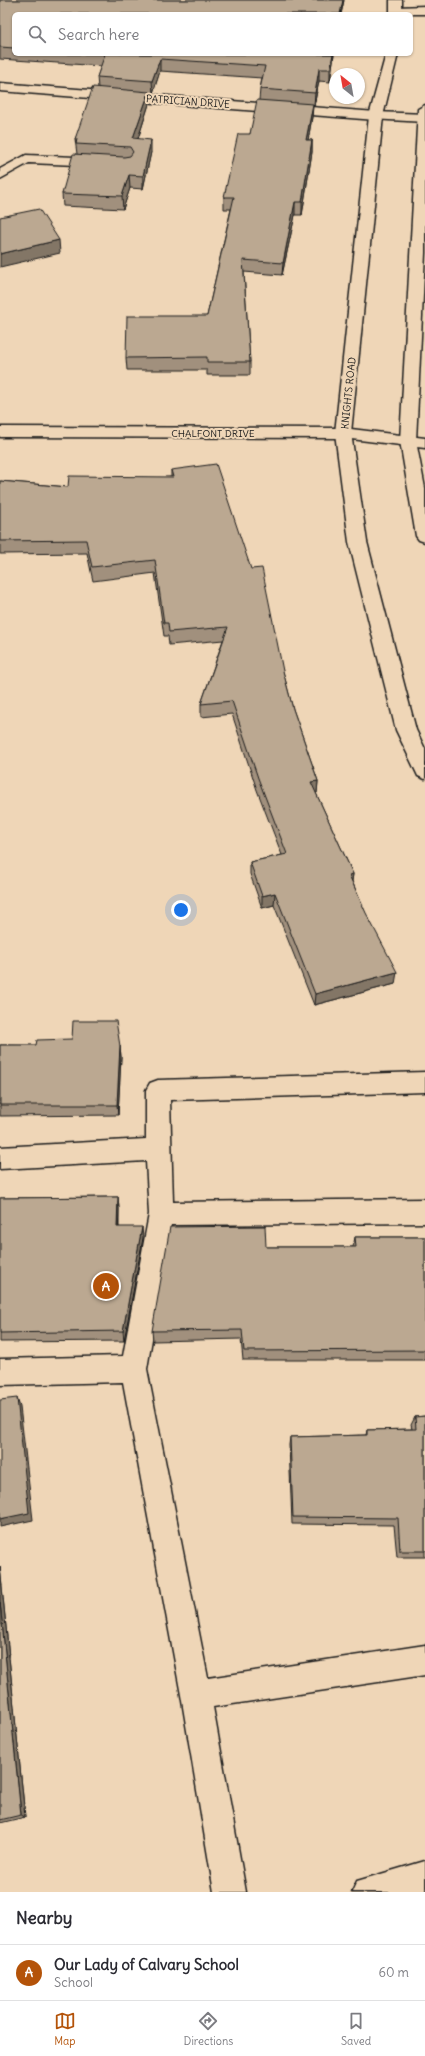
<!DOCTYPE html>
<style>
body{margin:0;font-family:Delius,sans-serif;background:#f7f7f7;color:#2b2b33}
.compass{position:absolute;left:329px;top:68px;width:36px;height:36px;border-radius:50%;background:#fff;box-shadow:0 1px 3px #0004;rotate:329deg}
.you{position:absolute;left:181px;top:910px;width:14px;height:14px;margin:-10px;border:3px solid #fff;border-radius:50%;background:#1a73e8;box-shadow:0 0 0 6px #1a73e833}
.badge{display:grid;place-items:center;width:26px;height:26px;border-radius:50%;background:#b45309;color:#fff;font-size:13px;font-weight:700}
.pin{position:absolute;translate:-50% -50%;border:2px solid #fff;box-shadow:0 1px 4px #0006}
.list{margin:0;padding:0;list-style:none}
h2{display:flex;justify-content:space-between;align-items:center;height:52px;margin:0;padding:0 16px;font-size:17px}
h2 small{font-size:13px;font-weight:400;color:#7c7c81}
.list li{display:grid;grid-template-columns:26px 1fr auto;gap:12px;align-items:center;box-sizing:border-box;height:56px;padding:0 16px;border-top:1px solid #e1e1e2}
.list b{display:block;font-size:15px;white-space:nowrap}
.list p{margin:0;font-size:13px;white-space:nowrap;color:#7c7c81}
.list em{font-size:13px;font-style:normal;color:#7c7c81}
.icon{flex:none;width:22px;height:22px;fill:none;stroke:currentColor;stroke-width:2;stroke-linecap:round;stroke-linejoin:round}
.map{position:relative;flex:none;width:425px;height:1892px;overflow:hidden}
.search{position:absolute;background:#fff;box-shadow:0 1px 3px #0004;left:12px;right:12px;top:12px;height:44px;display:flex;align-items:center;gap:10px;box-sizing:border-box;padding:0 14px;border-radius:6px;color:#7c7c81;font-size:15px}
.sheet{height:108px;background:#fff}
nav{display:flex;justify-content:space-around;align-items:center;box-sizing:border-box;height:56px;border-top:1px solid #e1e1e2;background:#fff;font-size:11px;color:#7c7c81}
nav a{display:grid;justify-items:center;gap:2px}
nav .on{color:#b45309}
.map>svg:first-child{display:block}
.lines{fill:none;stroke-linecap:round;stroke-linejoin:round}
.service-casing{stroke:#1c1c1c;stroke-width:3}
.minor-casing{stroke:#1c1c1c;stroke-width:3}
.primary-casing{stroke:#1c1c1c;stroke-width:3}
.service{fill:#efd6b7;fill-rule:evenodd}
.minor{fill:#efd6b7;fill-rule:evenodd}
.primary{fill:#efd6b7;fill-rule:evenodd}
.wall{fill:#a1907d;stroke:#1c1c1c}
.shaded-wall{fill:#837666;stroke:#1c1c1c}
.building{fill:#bba891;stroke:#1c1c1c}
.labels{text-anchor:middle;stroke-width:4;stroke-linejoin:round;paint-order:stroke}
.far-street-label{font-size:10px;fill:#1c1c1c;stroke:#efd6b7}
</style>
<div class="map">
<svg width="425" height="1892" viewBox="0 0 425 1892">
<rect width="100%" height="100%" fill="#efd6b7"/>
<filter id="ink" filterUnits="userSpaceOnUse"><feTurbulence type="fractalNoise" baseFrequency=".025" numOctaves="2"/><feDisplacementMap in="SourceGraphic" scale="8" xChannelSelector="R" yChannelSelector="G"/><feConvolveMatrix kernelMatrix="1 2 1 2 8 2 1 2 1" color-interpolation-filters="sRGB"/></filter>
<g filter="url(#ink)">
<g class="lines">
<defs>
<path id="service" d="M425 6V14H394L391 11 397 7Z
M376 112 425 114V122L371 119 369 116Z
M26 155 100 158 105 159 107 162 105 165 100 166 29 163 0 179V169Z
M425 1072V1092L170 1100 173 1202 425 1199V1223L171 1225 147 1369 208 1678 425 1645V1675L213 1707 246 1892H214L181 1695 123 1382 0 1385V1359L123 1356 149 1214 146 1161 0 1169V1147L146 1139V1090L150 1083 158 1080Z
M425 1861V1892H352L357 1881Z"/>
<path id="minor" d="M0 83 376 112 383 116 376 120 0 91Z
M0 427 343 428 425 438V448L343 438 0 437Z"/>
<path id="primary" d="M390 0H402V14H390Z
M386 54H398L383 116 351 433 367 542 416 730 425 749V779L418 776 396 730 349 542 335 433 369 116Z
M425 105V253L416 441 425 488V542L419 540 416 536 400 441 418 109Z"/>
</defs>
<use href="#service" class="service-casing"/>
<use href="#minor" class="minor-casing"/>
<use href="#primary" class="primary-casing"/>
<use href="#service" class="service"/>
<use href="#minor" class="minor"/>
<use href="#primary" class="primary"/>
</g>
<path class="wall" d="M0 0H344L341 14H14V54H334L330 82 319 81 314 106H313L312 117 308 140H312V152L302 215H295L282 275 244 272 250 362V375H207V370H127L126 358 207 316 231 209H224V197L250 134 259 100 260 89 262 78 160 71 153 93H149V104L138 139 151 152 143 189 130 188 123 209 63 206 62 194 77 154 75 139 98 88 97 77 101 66 0 59Z
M171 470 283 671 293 709 318 781 317 793H316L353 874 352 881 395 984 314 1005 274 905 262 908 250 874V862L282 855 257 790 232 714 201 717V704L223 640 169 645 168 636H164L155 573 93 581 87 553 0 554V481L68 487 171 477Z
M0 1045 120 1046 121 1057 118 1115 0 1116Z
M118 1197 119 1209V1227L143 1238 124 1341 0 1342V1198Z
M355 1237H425V1360H243L241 1339 153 1341 152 1331 266 1247H353Z
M425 1416V1557H397L394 1525 292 1524 289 1445 290 1437 366 1435 367 1430 412 1429 411 1425 415 1417Z
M0 1567 25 1817 0 1823Z"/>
<path class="shaded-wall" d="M343 0H344L341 14H340Z
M333 54H334L330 82V69Z
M160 59V71L153 93 152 81Z
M319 69V81L314 106 315 93Z
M149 92V104L134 151 133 138Z
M313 104 312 117 306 152V140Z
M151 140V152L143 189V176Z
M312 140V152L302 215V202Z
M129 175 130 188 123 209 122 196Z
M295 202V215L282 275 283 263Z
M59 240 60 253 0 267V254Z
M318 781 317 793 310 794 311 782Z
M353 874 351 886 349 875Z
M275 893 274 905 262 908V896Z
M397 972 395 984 314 1005 315 994Z
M120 1046 121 1057 118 1115 117 1105Z
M118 1197 119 1209 118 1238 117 1227Z
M142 1227 143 1238 124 1341 123 1331Z
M17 1398 20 1407 33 1520 0 1527V1519Z
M0 1567 25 1817 21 1815 0 1602Z"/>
<path class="building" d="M0 0H343L340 14H14V48L0 47Z
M103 54H333L330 69H319L315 93 260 89 265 66 160 59 152 81 97 77 105 54Z
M93 87 149 92 133 138 151 140 143 176 129 175 122 196 62 194 73 154 124 157 130 156 133 152 130 147 76 144 77 139H75Z
M257 100 313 104 306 140H312L302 202H295L283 263 243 260 250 362H207V357L126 358 127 316H207L234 197H224L238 134H250Z
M39 209 59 240 0 254V217Z
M216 464 251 569 262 568 283 671 293 709 318 781 311 782 353 874 349 875 366 913 397 972 315 994 275 893 262 896 250 862 287 854 258 778 232 701 201 704 228 627 169 632 168 623H164L155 560 92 567 86 540 0 541V481L68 487 69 476 173 477 171 470Z
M73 1021H116L120 1046 117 1105H0V1045H36L37 1040 72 1039Z
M118 1197 117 1227H142L123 1331 0 1333V1198Z
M265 1226 266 1247H356L355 1237H425V1350L244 1351 242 1330 152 1331 170 1227Z
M17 1398 29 1513 0 1519V1400Z
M425 1416V1551H400L398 1518 293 1517 290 1437 367 1435V1430L416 1429 415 1417Z
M0 1602 21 1815 0 1820Z"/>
</g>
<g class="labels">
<g class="far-street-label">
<text transform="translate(188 101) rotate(4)" y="4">PATRICIAN DRIVE</text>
<text transform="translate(348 393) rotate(-84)" y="4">KNIGHTS ROAD</text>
<text x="213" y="437">CHALFONT DRIVE</text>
</g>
</g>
</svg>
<svg class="compass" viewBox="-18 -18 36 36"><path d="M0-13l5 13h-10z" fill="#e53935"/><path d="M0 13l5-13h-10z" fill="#7c7c81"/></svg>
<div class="you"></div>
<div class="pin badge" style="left:106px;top:1286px">A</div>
<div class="search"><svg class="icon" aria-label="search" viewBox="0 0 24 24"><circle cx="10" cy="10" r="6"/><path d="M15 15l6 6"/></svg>Search here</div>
</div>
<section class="sheet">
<h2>Nearby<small></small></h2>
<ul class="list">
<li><span class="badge">A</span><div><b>Our Lady of Calvary School</b><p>School</p></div><em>60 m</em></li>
</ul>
</section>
<nav>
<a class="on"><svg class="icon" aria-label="map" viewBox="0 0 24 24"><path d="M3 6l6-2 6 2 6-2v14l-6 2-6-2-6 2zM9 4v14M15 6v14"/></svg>Map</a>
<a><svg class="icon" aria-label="directions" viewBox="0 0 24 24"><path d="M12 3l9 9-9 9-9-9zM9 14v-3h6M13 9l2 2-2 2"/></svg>Directions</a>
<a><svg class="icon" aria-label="saved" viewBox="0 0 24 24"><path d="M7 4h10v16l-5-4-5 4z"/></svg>Saved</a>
</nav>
